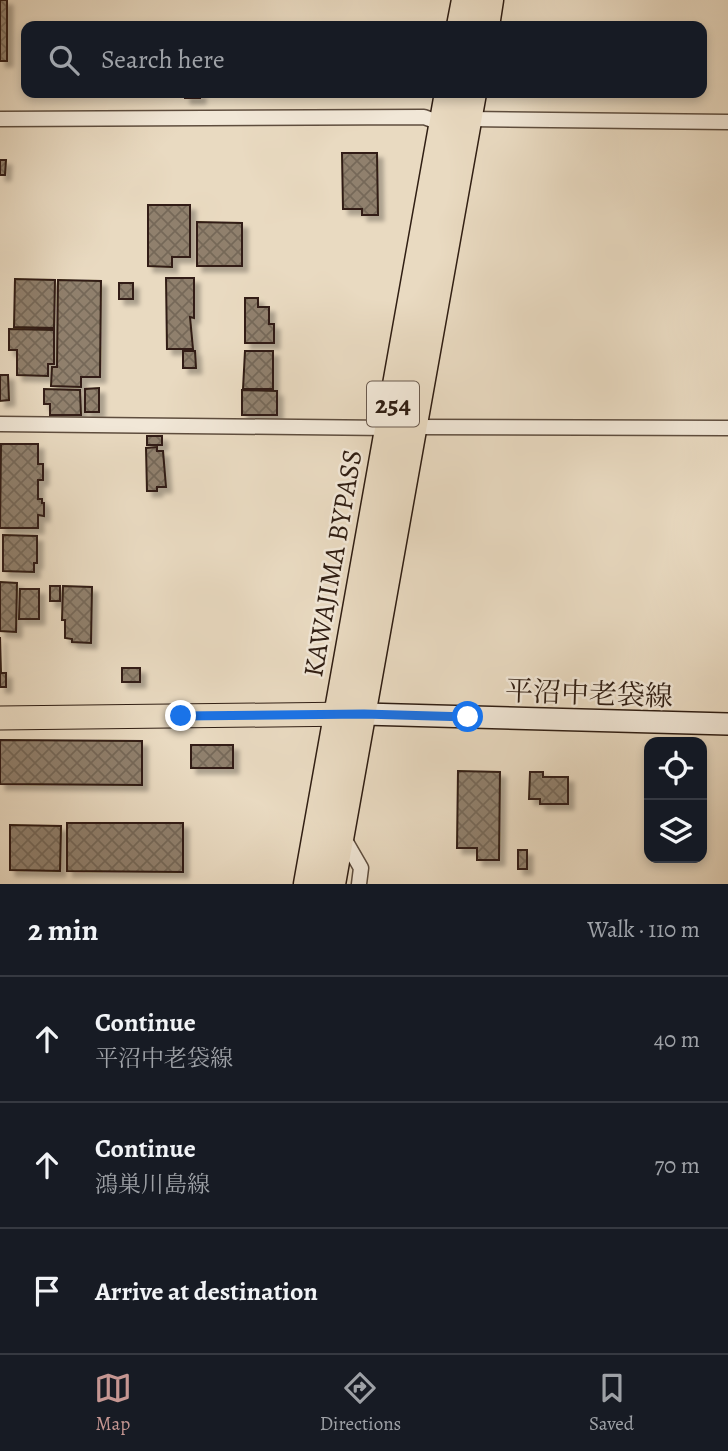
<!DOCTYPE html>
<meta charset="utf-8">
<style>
body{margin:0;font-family:Alegreya,"Noto Serif JP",serif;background:#242831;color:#f1f3f6}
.controls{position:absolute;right:21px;bottom:21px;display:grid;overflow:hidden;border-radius:14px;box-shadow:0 4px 10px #0003}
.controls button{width:63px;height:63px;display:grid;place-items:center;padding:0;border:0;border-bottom:2px solid #363941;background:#171b24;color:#f1f3f6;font:35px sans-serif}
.stop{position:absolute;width:21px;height:21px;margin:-16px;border:5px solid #1a73e8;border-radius:50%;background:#fff}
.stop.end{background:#1a73e8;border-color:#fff;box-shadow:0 2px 7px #0008}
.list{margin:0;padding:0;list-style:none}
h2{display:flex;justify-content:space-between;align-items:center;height:91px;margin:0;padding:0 28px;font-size:30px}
h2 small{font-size:23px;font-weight:400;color:#9ea1a6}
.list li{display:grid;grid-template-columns:46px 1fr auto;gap:21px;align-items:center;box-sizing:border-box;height:126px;padding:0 28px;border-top:2px solid #363941}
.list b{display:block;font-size:26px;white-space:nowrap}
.list p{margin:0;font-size:23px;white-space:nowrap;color:#9ea1a6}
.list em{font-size:23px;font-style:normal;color:#9ea1a6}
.icon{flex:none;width:38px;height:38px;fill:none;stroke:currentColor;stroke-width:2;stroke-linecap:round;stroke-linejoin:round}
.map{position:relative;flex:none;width:728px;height:884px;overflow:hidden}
.search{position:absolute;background:#171b24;box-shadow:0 4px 10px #0003;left:21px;right:21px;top:21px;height:77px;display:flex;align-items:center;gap:18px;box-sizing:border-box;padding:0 24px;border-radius:14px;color:#9ea1a6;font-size:26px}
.sheet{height:469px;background:#171b24}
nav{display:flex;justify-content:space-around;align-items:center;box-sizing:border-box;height:98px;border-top:2px solid #363941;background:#171b24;font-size:19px;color:#9ea1a6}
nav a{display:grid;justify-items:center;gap:4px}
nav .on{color:#c59692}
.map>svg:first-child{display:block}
.building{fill:url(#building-cross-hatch);stroke:#301e13;stroke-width:2;filter:url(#shadow)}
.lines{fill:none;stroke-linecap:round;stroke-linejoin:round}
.street-casing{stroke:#5e4d3e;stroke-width:17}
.secondary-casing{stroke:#301e13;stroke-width:24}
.primary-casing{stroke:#301e13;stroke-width:25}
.highway-casing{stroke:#301e13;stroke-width:29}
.street{stroke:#f1e7d7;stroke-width:14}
.secondary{stroke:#f1e7d7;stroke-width:21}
.primary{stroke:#e9dac1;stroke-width:23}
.highway{stroke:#e9dac1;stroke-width:26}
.route{stroke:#1a73e8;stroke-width:9}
.labels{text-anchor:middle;stroke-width:5;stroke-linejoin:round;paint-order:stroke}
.shield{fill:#f1e7d7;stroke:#6a5a4e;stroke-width:2}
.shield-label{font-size:26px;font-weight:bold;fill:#301e13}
.street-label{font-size:28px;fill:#301e13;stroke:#f1e7d7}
</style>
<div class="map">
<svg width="728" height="884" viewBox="0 0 728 884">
<defs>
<pattern id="building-cross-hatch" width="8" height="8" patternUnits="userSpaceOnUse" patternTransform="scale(1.75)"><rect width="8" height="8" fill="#90806d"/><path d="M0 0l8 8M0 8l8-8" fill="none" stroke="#766858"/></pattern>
<filter id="shadow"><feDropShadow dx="5.5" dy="5.5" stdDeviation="2" flood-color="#0004"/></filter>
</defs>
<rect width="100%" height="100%" fill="#e9dac1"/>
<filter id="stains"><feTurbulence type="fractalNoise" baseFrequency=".00286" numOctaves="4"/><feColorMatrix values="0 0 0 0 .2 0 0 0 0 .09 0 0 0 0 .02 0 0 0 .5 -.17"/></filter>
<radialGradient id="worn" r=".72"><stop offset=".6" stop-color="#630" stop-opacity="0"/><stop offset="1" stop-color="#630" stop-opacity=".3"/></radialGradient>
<path class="building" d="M0 0H7V61H0Z
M185 93H200V98H185Z
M342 153H377L378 215H362V209H343Z
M0 160H6L5 175H0Z
M148 205H190V257H172V267L148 266Z
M197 222 242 223V266H197Z
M166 278H194V318L190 317 193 349H167Z
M15 279 55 280 54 328 14 327Z
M58 280 101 281 100 377H81V387L51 386 52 367H57Z
M119 283H133V299H119Z
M245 298H258V307H269V324H274V343H245Z
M9 329 54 330V364H48V376L17 375V350H9Z
M183 351H195L196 368H183Z
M245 351H273V389H243Z
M0 375H8L9 400 0 401Z
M99 388V412H85V389Z
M44 389 80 390 81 415H50V404H44Z
M242 390 277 391V415H242Z
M147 436H162V445H147Z
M1 444H38V464H43V480H38V499H42V503H44V516L38 515V528H0Z
M157 447V451H163L166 487H157V491H147L146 448Z
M3 535 37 536V563H34V572L3 571Z
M0 582 17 583 16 632 0 631Z
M50 586H60V601H50Z
M63 586 92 587 91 643 72 642V639L65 638V620H62Z
M20 589H39V619H19Z
M0 637 1 673H6V687H0Z
M122 668H140V682H122Z
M0 740 142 741V785L0 784Z
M191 745H233V768H191Z
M458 771 500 772 499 860H477V848H457Z
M530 772H543V777H568V804H540V799H529Z
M67 823H183V872L67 871Z
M10 825 61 826 60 871 10 870Z
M518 850H527V869H518Z"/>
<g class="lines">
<defs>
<path id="street" d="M0 119 424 117 443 124
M469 119 728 122
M0 424 389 428
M413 427 728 428
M342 835 361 868 359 884"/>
<path id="secondary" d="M364 714 728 724"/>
<path id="primary" d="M0 718 354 714"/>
<path id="highway" d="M460 26 465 0
M486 26 490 0
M307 884 448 93
M332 884 473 93"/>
</defs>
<use href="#street" class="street-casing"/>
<use href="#secondary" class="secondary-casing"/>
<use href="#primary" class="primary-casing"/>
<use href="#highway" class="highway-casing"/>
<use href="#street" class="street"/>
<use href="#secondary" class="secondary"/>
<use href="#primary" class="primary"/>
<use href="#highway" class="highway"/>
</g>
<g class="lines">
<path class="route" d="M181 716 364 714 468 717"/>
</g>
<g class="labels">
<rect class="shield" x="367" y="381.5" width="52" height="45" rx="5"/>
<g class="shield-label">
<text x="393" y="413">254</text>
</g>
<g class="street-label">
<text transform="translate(332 563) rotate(-80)" y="10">KAWAJIMA BYPASS</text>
<text transform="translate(589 693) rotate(2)" y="10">平沼中老袋線</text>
</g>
</g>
<rect width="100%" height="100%" filter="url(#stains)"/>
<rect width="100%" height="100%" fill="url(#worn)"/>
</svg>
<div class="controls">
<button><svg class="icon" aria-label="locate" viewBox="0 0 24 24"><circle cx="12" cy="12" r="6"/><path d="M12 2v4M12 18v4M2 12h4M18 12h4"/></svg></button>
<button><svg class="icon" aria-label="layers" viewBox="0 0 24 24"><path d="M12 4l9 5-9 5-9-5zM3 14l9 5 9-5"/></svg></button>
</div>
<div class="stop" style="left:468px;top:717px"></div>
<div class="stop end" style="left:181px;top:716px"></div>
<div class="search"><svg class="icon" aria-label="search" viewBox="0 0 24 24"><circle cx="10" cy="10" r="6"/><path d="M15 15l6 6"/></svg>Search here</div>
</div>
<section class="sheet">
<h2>2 min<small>Walk · 110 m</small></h2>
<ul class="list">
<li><svg class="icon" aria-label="ahead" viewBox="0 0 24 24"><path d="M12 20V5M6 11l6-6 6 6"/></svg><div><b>Continue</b><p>平沼中老袋線</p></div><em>40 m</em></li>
<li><svg class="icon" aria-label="ahead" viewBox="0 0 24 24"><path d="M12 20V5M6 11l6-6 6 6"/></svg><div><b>Continue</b><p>鴻巣川島線</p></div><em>70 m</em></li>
<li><svg class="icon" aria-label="arrive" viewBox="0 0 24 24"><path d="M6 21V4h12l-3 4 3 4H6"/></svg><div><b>Arrive at destination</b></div></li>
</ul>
</section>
<nav>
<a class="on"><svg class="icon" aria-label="map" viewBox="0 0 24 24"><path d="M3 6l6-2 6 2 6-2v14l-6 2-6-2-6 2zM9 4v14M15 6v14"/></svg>Map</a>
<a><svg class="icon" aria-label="directions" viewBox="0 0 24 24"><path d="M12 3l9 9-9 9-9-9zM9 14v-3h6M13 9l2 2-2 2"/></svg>Directions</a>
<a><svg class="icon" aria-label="saved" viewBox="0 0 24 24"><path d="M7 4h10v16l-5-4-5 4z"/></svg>Saved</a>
</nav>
